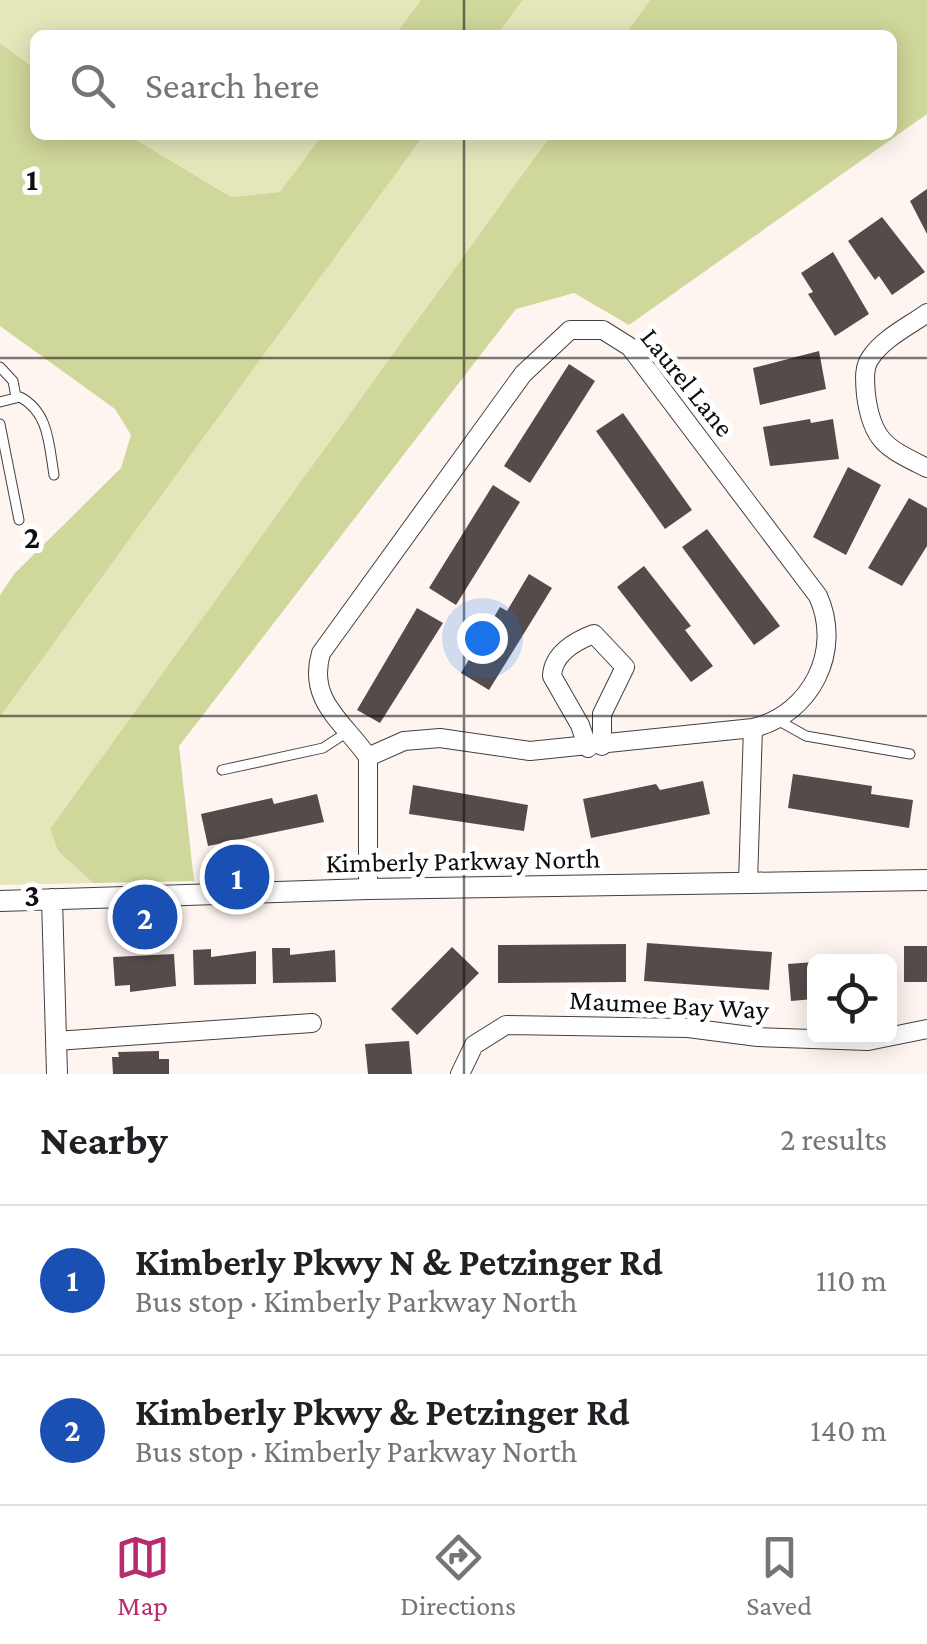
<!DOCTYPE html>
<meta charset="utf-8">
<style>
body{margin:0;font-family:"Crimson Pro",serif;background:#f2f2f2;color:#202124}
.controls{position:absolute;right:30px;bottom:30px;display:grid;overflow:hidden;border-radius:15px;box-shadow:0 5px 25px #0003}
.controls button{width:90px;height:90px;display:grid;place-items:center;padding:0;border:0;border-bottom:2px solid #e0e0e0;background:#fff;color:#202124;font:50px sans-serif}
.you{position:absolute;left:482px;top:638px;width:35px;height:35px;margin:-25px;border:8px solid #fff;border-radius:50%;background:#1a73e8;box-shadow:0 0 0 15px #1a73e833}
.badge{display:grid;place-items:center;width:65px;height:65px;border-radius:50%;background:#b82c6e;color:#fff;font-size:32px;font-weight:700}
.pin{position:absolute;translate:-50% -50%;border:5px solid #fff;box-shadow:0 2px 10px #0006}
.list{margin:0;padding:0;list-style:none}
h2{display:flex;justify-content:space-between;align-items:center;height:130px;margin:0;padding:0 40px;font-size:42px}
h2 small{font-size:32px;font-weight:400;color:#757577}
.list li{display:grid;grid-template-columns:65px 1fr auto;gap:30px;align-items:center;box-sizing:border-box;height:150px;padding:0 40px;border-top:2px solid #e0e0e0}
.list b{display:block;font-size:38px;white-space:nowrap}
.list p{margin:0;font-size:32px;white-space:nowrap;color:#757577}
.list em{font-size:32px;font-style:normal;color:#757577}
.icon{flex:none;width:55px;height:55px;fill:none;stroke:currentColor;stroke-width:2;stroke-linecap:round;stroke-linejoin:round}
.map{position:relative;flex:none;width:927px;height:1074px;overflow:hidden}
.search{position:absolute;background:#fff;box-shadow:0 5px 25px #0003;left:30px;right:30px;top:30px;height:110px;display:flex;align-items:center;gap:25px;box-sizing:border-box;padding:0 35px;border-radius:15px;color:#757577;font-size:38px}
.sheet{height:430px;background:#fff}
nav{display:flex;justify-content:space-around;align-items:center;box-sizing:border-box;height:140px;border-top:2px solid #e0e0e0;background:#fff;font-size:28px;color:#757577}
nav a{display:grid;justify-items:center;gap:5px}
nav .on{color:#b82c6e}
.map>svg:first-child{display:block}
.green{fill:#e5e7bb}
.forest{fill:#d0d79a}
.building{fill:#564b4b}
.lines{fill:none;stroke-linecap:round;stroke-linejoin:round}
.service-casing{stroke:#414141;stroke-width:11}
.minor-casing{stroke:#414141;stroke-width:20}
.tertiary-casing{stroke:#414141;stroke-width:22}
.service{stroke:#fff;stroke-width:9}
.minor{stroke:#fff;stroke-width:18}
.tertiary{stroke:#fff;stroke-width:20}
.grid{fill:none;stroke:#0e0e0e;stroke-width:2.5;stroke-opacity:0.55}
.labels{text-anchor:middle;stroke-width:10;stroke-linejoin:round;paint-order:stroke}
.street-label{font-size:28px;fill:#0e0e0e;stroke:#fff}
.grid-label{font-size:32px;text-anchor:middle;font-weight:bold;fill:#0e0e0e;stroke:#fff;stroke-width:10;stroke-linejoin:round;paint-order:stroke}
</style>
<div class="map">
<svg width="927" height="1074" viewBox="0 0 927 1074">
<rect width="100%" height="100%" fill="#fef5f0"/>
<path class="green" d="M0 0H421L395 35H35V69L0 43Z
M523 0H650L625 35H497Z
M128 135H322L280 192 231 197Z
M424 135H551L50 829 58 851 93 883 0 885V717Z"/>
<path class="forest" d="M421 0H523L497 35H395Z
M650 0H927V114L629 325 574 293 516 309 179 746 194 881 93 883 58 851 50 829 551 135H892V35H625Z
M0 43 35 69V135H128L231 197 280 192 322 135H424L0 717V595L15 573 121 468 131 435 115 409 0 326Z"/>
<path class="building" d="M927 189V234L910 201Z
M882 217 925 272 892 295 879 276 875 280 848 241Z
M833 252 869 314 835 336 808 294 813 292 801 273Z
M819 351 826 389 760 405 753 368Z
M569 364 595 381 530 483 504 466Z
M623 413 692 510 665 529 596 431Z
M810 419 811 423 833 419 839 459 770 466 763 427Z
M848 467 881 485 846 555 813 537Z
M493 485 520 502 456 605 429 588Z
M909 498 927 508V546L902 586 868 568Z
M707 529 780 626 754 645 682 547Z
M644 566 691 626 685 630 713 666 691 682 617 587Z
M529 574 552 588 489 690 461 673 500 607 507 611Z
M417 608 443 623 380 723 357 710Z
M793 774 872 786 871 794 913 800 909 828 788 808Z
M703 781 710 814 591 838 583 799 656 784 660 790Z
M413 785 528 805 524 831 409 814Z
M317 794 324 822 208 846 201 814 272 798 274 804Z
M647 943 772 952 769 990 644 981Z
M626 944V982L498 983V945Z
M904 946H927V982H904Z
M452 947 479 973 417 1035 391 1009Z
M272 948H290V955L335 950 336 982 273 983Z
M211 949V957L256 951V984L194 985 193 950Z
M174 954 176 986 130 992V985L115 986 113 957Z
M814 962V999L791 1001 788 964Z
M409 1041 412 1074H368L365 1044Z
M159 1051V1059H169V1074H113L112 1057H119L118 1052Z"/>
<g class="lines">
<defs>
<path id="service" d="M0 367 13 381 16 397
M0 402 20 397C49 412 49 445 54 475
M0 424 19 520
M781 722 806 736 910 754
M222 770 323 748 346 733"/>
<path id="minor" d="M927 313C909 326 884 338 871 357 863 367 865 382 866 395 872 442 887 448 927 468
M588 748 580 725 552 676C553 654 575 641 594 634L625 667 602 714V746
M368 757 404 741 440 738 530 751 753 728C811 714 843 651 818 596L630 347 603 330H570L523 374 321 653C307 701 344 722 368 757V889
M748 882 753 728
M56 1041 312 1023
M460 1074 474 1045 506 1025 688 1028 758 1037 868 1041 927 1029"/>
<path id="tertiary" d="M52 899 57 1074
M0 901 368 889 927 880"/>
</defs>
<use href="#service" class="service-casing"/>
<use href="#minor" class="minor-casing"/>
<use href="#tertiary" class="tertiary-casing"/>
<use href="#service" class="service"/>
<use href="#minor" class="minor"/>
<use href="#tertiary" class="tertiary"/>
</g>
<path class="grid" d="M464 0V35M464 135V1074M0 358H927M0 716H927"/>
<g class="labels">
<g class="street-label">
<text transform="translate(688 382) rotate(51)" y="10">Laurel Lane</text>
<text transform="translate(463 860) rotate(-1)" y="10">Kimberly Parkway North</text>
<text transform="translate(669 1004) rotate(3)" y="10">Maumee Bay Way</text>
</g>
</g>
<g class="grid-label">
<text x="32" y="190">1</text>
<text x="32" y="548">2</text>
<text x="32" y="906">3</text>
</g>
</svg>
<div class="controls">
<button><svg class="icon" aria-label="locate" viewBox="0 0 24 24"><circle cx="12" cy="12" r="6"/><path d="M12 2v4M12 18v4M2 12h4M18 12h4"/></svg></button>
</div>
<div class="you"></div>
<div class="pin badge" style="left:237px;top:877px;background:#1a4fb4">1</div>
<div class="pin badge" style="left:145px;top:917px;background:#1a4fb4">2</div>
<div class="search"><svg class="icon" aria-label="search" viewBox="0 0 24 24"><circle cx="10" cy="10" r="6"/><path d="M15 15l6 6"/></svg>Search here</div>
</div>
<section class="sheet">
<h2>Nearby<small>2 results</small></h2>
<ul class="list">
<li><span class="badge" style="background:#1a4fb4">1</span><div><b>Kimberly Pkwy N &amp; Petzinger Rd</b><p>Bus stop · Kimberly Parkway North</p></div><em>110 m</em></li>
<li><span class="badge" style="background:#1a4fb4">2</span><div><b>Kimberly Pkwy &amp; Petzinger Rd</b><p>Bus stop · Kimberly Parkway North</p></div><em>140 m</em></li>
</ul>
</section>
<nav>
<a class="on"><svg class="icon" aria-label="map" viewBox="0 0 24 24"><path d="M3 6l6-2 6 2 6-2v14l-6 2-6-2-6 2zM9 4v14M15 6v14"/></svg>Map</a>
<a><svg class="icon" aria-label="directions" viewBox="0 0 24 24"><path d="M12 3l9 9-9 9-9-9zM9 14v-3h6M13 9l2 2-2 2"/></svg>Directions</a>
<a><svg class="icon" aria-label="saved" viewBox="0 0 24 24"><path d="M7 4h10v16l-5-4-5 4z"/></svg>Saved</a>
</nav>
